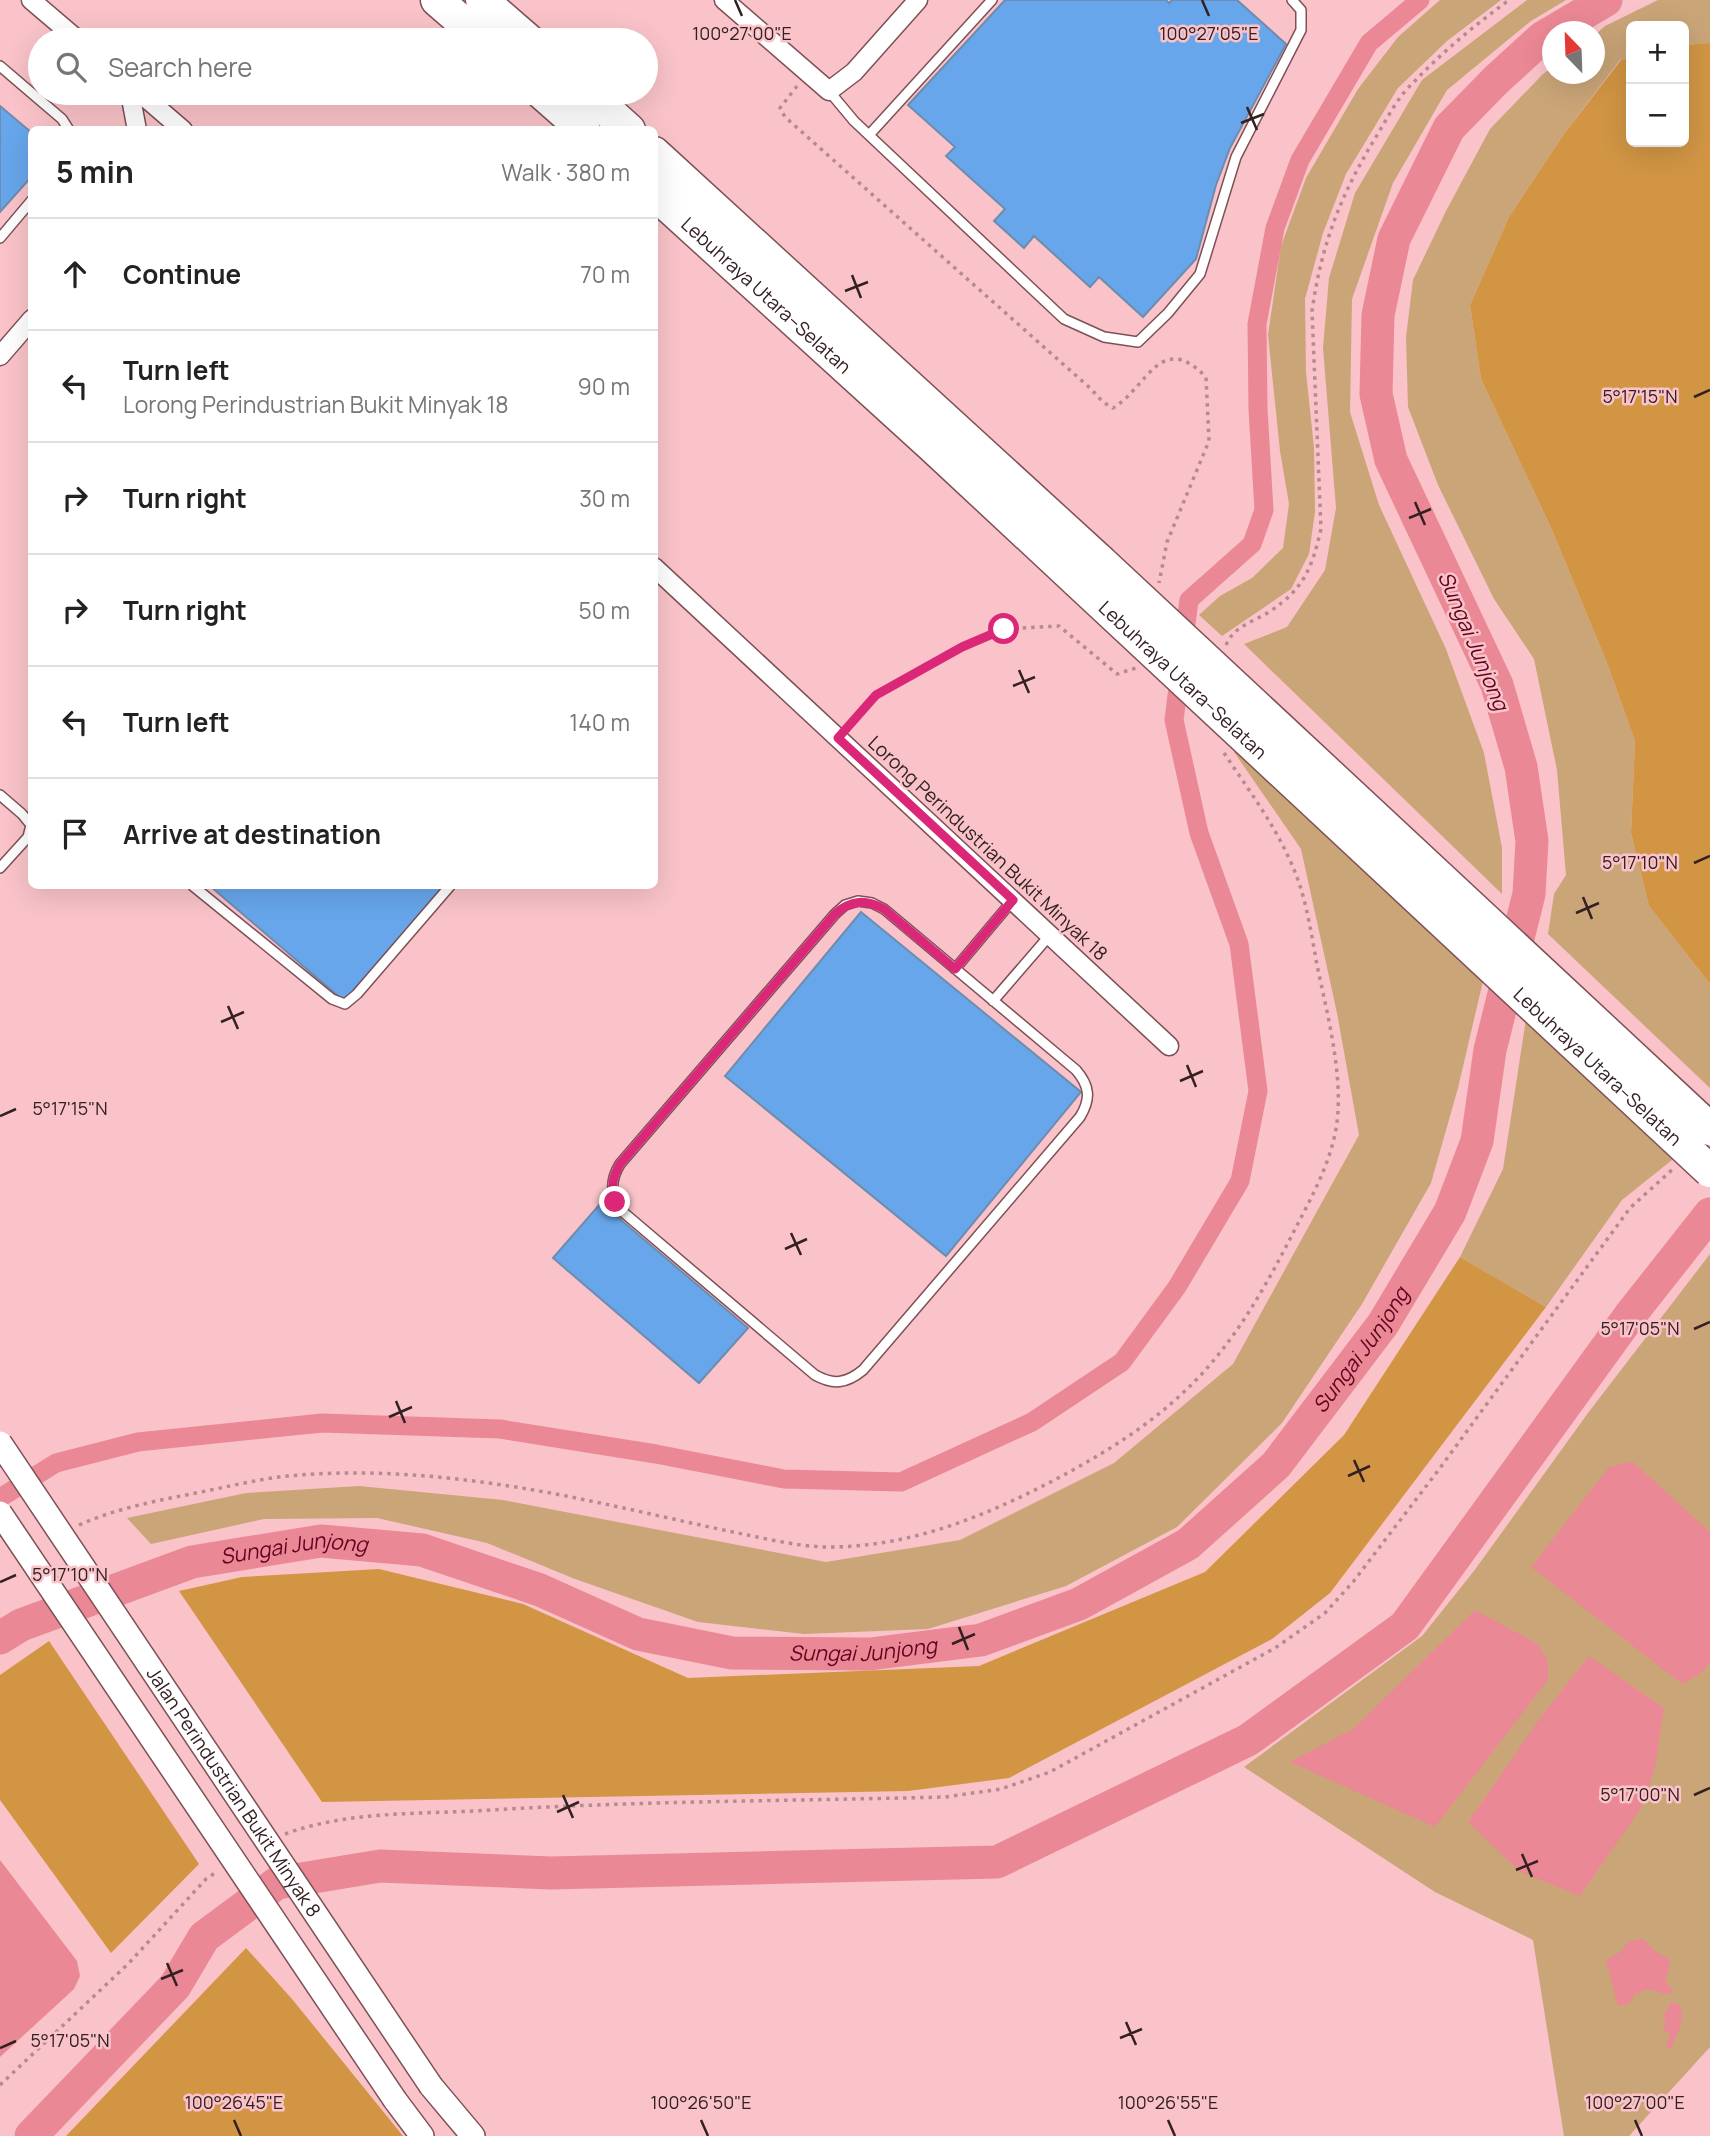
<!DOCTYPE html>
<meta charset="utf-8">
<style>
body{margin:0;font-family:Manrope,sans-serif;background:#f6f6f6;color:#222}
.controls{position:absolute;right:21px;top:21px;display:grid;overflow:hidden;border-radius:10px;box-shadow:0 7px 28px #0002}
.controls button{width:63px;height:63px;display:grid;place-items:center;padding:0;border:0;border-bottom:2px solid #e0e0e0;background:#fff;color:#222;font:35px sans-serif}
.compass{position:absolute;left:1542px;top:21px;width:63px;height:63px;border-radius:50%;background:#fff;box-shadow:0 7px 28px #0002;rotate:337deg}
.stop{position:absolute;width:21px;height:21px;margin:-16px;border:5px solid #db2777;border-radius:50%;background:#fff}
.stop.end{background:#db2777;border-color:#fff;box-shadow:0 2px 7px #0008}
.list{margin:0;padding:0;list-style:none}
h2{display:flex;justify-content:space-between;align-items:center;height:91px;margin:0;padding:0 28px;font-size:30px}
h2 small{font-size:23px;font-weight:400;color:#767676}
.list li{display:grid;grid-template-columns:46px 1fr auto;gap:21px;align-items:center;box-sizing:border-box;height:112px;padding:0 28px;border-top:2px solid #e0e0e0}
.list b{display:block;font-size:26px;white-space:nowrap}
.list p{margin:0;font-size:23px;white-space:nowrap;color:#767676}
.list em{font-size:23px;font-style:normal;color:#767676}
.icon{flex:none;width:38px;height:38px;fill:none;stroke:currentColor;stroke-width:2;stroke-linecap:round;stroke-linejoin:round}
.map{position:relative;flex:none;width:1710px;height:2136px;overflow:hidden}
.search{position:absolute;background:#fff;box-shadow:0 7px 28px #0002;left:28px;top:28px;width:630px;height:77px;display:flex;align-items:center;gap:18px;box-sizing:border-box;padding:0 24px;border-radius:38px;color:#767676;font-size:26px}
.panel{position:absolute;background:#fff;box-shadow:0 7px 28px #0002;left:28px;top:126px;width:630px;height:763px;border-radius:10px}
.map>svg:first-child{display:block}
.green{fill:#caa578}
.forest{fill:#d19544}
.water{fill:#eb8895}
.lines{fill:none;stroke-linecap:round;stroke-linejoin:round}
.canal{stroke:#eb8895;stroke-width:19}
.river{stroke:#eb8895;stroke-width:33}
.building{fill:#67a6eb;stroke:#6e8cad;stroke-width:2}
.service-casing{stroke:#7d5055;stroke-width:12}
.minor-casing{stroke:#7d5055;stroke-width:21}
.tertiary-casing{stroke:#7d5055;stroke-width:26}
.motorway-casing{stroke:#7d5055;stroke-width:35}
.path{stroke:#b58b90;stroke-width:3.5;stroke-dasharray:3.5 5;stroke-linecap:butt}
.service{stroke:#fff;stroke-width:9}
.minor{stroke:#fff;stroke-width:18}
.tertiary{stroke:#fff;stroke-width:23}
.motorway{stroke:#fff;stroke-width:32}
.tertiary-bridge-casing{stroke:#7d5055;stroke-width:26;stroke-linecap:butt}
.motorway-bridge-casing{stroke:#7d5055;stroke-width:35;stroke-linecap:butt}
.tertiary-bridge{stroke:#fff;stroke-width:23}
.motorway-bridge{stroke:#fff;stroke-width:32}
.route{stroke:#db2777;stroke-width:9}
.ticks{fill:none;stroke:#332022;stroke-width:2.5}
.labels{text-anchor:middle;stroke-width:5;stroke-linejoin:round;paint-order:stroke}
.street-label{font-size:19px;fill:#332022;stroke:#f9c3c9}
.water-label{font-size:21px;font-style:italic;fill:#5f0420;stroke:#f9c3c9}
.ticks-label{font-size:18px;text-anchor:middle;fill:#332022;stroke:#f9c3c9;stroke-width:5;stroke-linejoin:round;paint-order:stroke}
</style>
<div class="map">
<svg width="1710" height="2136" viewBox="0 0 1710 2136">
<rect width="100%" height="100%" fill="#f9c3c9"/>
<path class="green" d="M1440 0H1501L1447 41 1398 88 1346 174 1323 233 1305 299 1306 372 1314 448 1315 512 1309 554 1291 589 1222 636 1199 615 1220 596 1252 578 1283 548 1289 504 1280 451 1268 335 1281 246 1306 178 1358 89 1398 37Z
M1527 0H1566L1531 21 1447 90 1393 183 1352 299 1350 412 1379 505 1446 649 1484 753 1502 848V894L1244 644 1287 627 1325 570 1336 508 1323 348 1329 278 1355 193 1422 80Z
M1658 0H1710V43L1684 45V26H1631V57L1620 60 1564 134 1509 217 1470 305 1481 379 1552 530 1607 663 1635 741 1631 833 1649 906 1710 984V1088L1548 934 1554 894 1566 875 1557 770 1534 659 1494 599 1438 485 1408 407 1406 337 1413 280 1446 211 1490 129 1542 75 1552 67V74H1594L1595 35 1605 26Z
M1238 747 1483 981 1458 1088 1431 1183 1362 1304 1282 1423 1177 1527 1066 1586 928 1629 804 1634 698 1622 575 1579 487 1543 377 1518 264 1519 151 1544 127 1518 246 1493 359 1486 503 1500 826 1562 960 1540 1114 1463 1233 1364 1359 1135 1337 1013 1301 849 1234 752Z
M1526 1019 1677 1156 1622 1200 1546 1307 1460 1257 1503 1169Z
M1710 1254V2047L1629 2136H1564L1533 1940 1435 1892 1244 1767 1422 1636 1474 1571 1588 1413Z"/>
<path class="forest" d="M1710 43V984L1649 906 1631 833 1635 741 1607 663 1552 530 1481 379 1470 305 1509 217 1564 134 1621 60 1631 57V142H1684V45Z
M1460 1257 1546 1307 1330 1593 1272 1639 1009 1778 908 1791 322 1802 179 1591 242 1577 379 1569 523 1604 688 1678 979 1666 1205 1572 1344 1435Z
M49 1641 199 1864 111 1953 0 1800V1675Z
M246 1948 292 1999 403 2136H66Z"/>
<path class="water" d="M1632 1461 1710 1532V1662L1702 1673 1682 1684 1531 1567 1609 1467Z
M1475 1610 1538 1644 1548 1661V1680L1435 1827 1290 1762 1353 1729Z
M1589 1656 1664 1708 1655 1767 1641 1808 1580 1896 1519 1871 1468 1822 1543 1714Z
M0 1860 77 1961 80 1976 74 1989 0 2057Z
M1643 1939C1651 1947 1658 1956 1670 1958L1669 1969 1665 1980 1674 1992 1664 1994 1649 1989 1635 1994 1630 2003 1618 2006 1606 1960 1622 1951 1628 1941Z
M1671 2002 1680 2005C1686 2021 1677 2034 1671 2048L1666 2047 1670 2034 1662 2029 1666 2023 1663 2016Z"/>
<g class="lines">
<path class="canal" d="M0 1498 56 1463 138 1442 322 1423 500 1429 656 1454 784 1479 901 1482 1032 1422 1122 1362 1177 1287 1240 1181 1258 1091 1239 944 1199 833 1174 720 1189 600 1252 544 1264 510 1258 409 1257 324 1275 228 1300 160 1369 43 1420 0"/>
<g class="river">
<path id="s1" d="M0 1638 21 1625 192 1562 321 1541 422 1550 540 1590 638 1634 732 1653 870 1654 981 1640 1079 1604 1188 1544 1276 1465 1383 1324 1450 1212 1477 1141 1490 1050 1529 894 1532 841 1521 767 1497 685 1391 460 1376 394 1378 315 1394 239 1449 128 1496 80 1542 38 1606 0"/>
<path d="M31 2136 175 1986 204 1937 277 1883 380 1866 551 1873 997 1862 1248 1740 1405 1626 1631 1314 1710 1214"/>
</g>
</g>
<path class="building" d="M1005 0H1166L1169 3 1172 0H1237L1286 44 1230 148 1216 185 1196 259 1143 317 1099 277 1090 287 1034 236 1024 248 994 221 1005 209 946 156 955 147 908 105Z
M0 106 32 133V176L0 212Z
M210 886H444L344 1001Z
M861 912 1081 1092 946 1256 725 1076Z
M601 1203 748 1328 699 1383 553 1258Z"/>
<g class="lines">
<defs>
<path id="service" d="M0 66 62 119 69 130
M829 91 854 121 1064 319 1104 337 1138 342 1168 313 1200 274 1236 157 1301 30V10L1292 0
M869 135 992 0
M0 238 32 200
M0 795 22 814 31 825 28 837 0 868
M193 886 332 999 345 1004 357 994 450 886
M858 901 872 903 884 909 1076 1070C1090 1086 1091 1099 1080 1117L863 1370C846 1384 833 1385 815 1375L623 1212C611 1196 609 1182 620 1164L835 914 845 905Z
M955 969 1013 900
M993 1001 1050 935"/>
<path id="minor" d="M31 0 78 40
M724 0 829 91 854 72 918 0
M130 93 137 130
M140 93 183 130
M0 356 32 319
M654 567 1169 1046"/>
<path id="tertiary" d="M431 2086 473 2136
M395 2100 422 2136"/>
<g id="motorway">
<path d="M437 0 483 40"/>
<path d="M482 0 528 40"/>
<path d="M542 93 584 130"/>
<path d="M588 93 629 130"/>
<path d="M654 153 1099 560"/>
<path id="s2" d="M654 193 932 446 1077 581"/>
</g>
</defs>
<use href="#service" class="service-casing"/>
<use href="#minor" class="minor-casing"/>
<use href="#tertiary" class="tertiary-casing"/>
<use href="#motorway" class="motorway-casing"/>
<path class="path" d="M797 86 780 108 785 117 1090 388 1103 402 1113 408C1148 387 1160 330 1206 377L1209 441 1167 542 1159 583
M1226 645C1234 626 1253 622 1269 612 1304 589 1312 568 1321 529L1312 311C1322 241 1342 192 1379 132 1389 115 1398 97 1412 84 1441 53 1475 25 1509 0
M849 726 876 695 962 647 1004 629 1059 626 1117 674 1136 668
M79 1525C117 1508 156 1501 196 1493 227 1487 258 1479 288 1476 393 1466 503 1482 605 1504 647 1513 690 1523 733 1532 763 1538 795 1546 825 1547 914 1548 996 1512 1073 1470 1114 1447 1153 1422 1187 1389 1232 1346 1264 1290 1292 1235 1310 1200 1332 1162 1337 1122 1343 1073 1327 1013 1317 965 1311 932 1306 896 1292 865 1275 825 1248 789 1224 753
M285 1834C345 1812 411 1814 474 1811 631 1801 788 1801 945 1797L1001 1789 1050 1772 1275 1648 1325 1613 1353 1582 1440 1468 1630 1208 1674 1168
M0 2085 129 1963 206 1879 218 1871"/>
<use href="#service" class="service"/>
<use href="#minor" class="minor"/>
<use href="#tertiary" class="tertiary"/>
<use href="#motorway" class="motorway"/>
<defs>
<g id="tertiary-bridge">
<path id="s3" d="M0 1443 431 2086"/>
<path d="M0 1513 395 2100"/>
</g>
<g id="motorway-bridge">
<path d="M1099 560 1710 1129"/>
<path id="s4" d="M1077 581 1710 1171"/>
</g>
</defs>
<use href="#tertiary-bridge" class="tertiary-bridge-casing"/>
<use href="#motorway-bridge" class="motorway-bridge-casing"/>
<use href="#tertiary-bridge" class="tertiary-bridge"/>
<use href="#motorway-bridge" class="motorway-bridge"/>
</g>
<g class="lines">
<path class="route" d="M615 1202C611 1187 612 1178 620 1164L835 914C851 900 865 899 884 909L955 969 1013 900 838 738 876 695 962 647 1004 629"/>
</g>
<path class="ticks" d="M735 0 742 16M1202 0 1209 16M1247 107 1257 130M1241 123 1264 114M852 275 861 298M845 291 868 282M1694 397 1710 390M1415 502 1425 525M1409 518 1431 509M1019 670 1029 693M1013 686 1035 677M1694 863 1710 856M1583 897 1592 919M1576 913 1599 903M228 1006 238 1029M221 1022 244 1012M1187 1065 1196 1087M1180 1081 1203 1071M0 1116 16 1109M791 1233 801 1255M785 1249 807 1239M1694 1329 1710 1322M396 1401 405 1423M389 1417 412 1407M1354 1460 1364 1482M1348 1476 1370 1466M0 1582 16 1575M959 1627 968 1650M952 1644 975 1634M563 1795 573 1818M1694 1795 1710 1788M557 1812 579 1802M1522 1854 1532 1877M1516 1870 1538 1861M167 1963 177 1986M161 1979 183 1970M1126 2022 1136 2045M1120 2038 1142 2029M0 2048 16 2041M234 2120 241 2136M701 2120 708 2136M1168 2120 1175 2136M1635 2120 1642 2136"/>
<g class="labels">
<g class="street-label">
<text dy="7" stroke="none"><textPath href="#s2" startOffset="152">Lebuhraya Utara–Selatan</textPath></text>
<text dy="7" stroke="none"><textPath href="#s4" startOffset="145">Lebuhraya Utara–Selatan</textPath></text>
<text transform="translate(988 848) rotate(43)" y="7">Lorong Perindustrian Bukit Minyak 18</text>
<text dy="7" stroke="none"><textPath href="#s4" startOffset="712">Lebuhraya Utara–Selatan</textPath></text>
<text dy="7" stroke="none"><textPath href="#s3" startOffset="420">Jalan Perindustrian Bukit Minyak 8</textPath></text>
</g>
<g class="water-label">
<text transform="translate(1473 641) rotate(67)" y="7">Sungai Junjong</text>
<text dy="7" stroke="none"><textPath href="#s1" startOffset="1507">Sungai Junjong</textPath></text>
<text dy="7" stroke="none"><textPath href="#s1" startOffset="310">Sungai Junjong</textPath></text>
<text dy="7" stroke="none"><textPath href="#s1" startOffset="898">Sungai Junjong</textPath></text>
</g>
</g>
<g class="ticks-label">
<text x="742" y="40">100°27'00"E</text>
<text x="1209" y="40">100°27'05"E</text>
<text x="1640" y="403">5°17'15"N</text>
<text x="1640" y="869">5°17'10"N</text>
<text x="70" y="1115">5°17'15"N</text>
<text x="1640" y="1335">5°17'05"N</text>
<text x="70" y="1581">5°17'10"N</text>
<text x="1640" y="1801">5°17'00"N</text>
<text x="70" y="2047">5°17'05"N</text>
<text x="234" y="2109">100°26'45"E</text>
<text x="701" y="2109">100°26'50"E</text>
<text x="1168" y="2109">100°26'55"E</text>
<text x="1635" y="2109">100°27'00"E</text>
</g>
</svg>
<div class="controls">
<button>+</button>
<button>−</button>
</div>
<svg class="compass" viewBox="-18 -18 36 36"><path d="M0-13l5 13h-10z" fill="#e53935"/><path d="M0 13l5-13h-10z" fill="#767676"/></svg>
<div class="stop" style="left:1004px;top:629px"></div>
<div class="stop end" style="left:615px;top:1202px"></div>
<div class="search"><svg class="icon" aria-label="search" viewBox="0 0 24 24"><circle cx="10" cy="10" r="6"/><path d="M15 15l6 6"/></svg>Search here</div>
<section class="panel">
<h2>5 min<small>Walk · 380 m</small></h2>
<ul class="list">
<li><svg class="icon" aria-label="ahead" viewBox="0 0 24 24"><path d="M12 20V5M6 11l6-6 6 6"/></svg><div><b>Continue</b></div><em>70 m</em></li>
<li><svg class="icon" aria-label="left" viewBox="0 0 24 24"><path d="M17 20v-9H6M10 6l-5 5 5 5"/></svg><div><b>Turn left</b><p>Lorong Perindustrian Bukit Minyak 18</p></div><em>90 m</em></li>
<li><svg class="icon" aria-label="right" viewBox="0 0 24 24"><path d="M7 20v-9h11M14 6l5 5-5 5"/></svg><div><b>Turn right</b></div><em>30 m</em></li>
<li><svg class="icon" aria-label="right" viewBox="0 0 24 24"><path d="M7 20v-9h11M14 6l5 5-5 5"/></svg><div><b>Turn right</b></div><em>50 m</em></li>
<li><svg class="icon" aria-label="left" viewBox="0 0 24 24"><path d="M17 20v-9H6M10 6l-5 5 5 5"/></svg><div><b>Turn left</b></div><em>140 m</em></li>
<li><svg class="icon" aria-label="arrive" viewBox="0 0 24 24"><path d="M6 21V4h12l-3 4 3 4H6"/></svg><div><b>Arrive at destination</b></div></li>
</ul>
</section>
</div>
